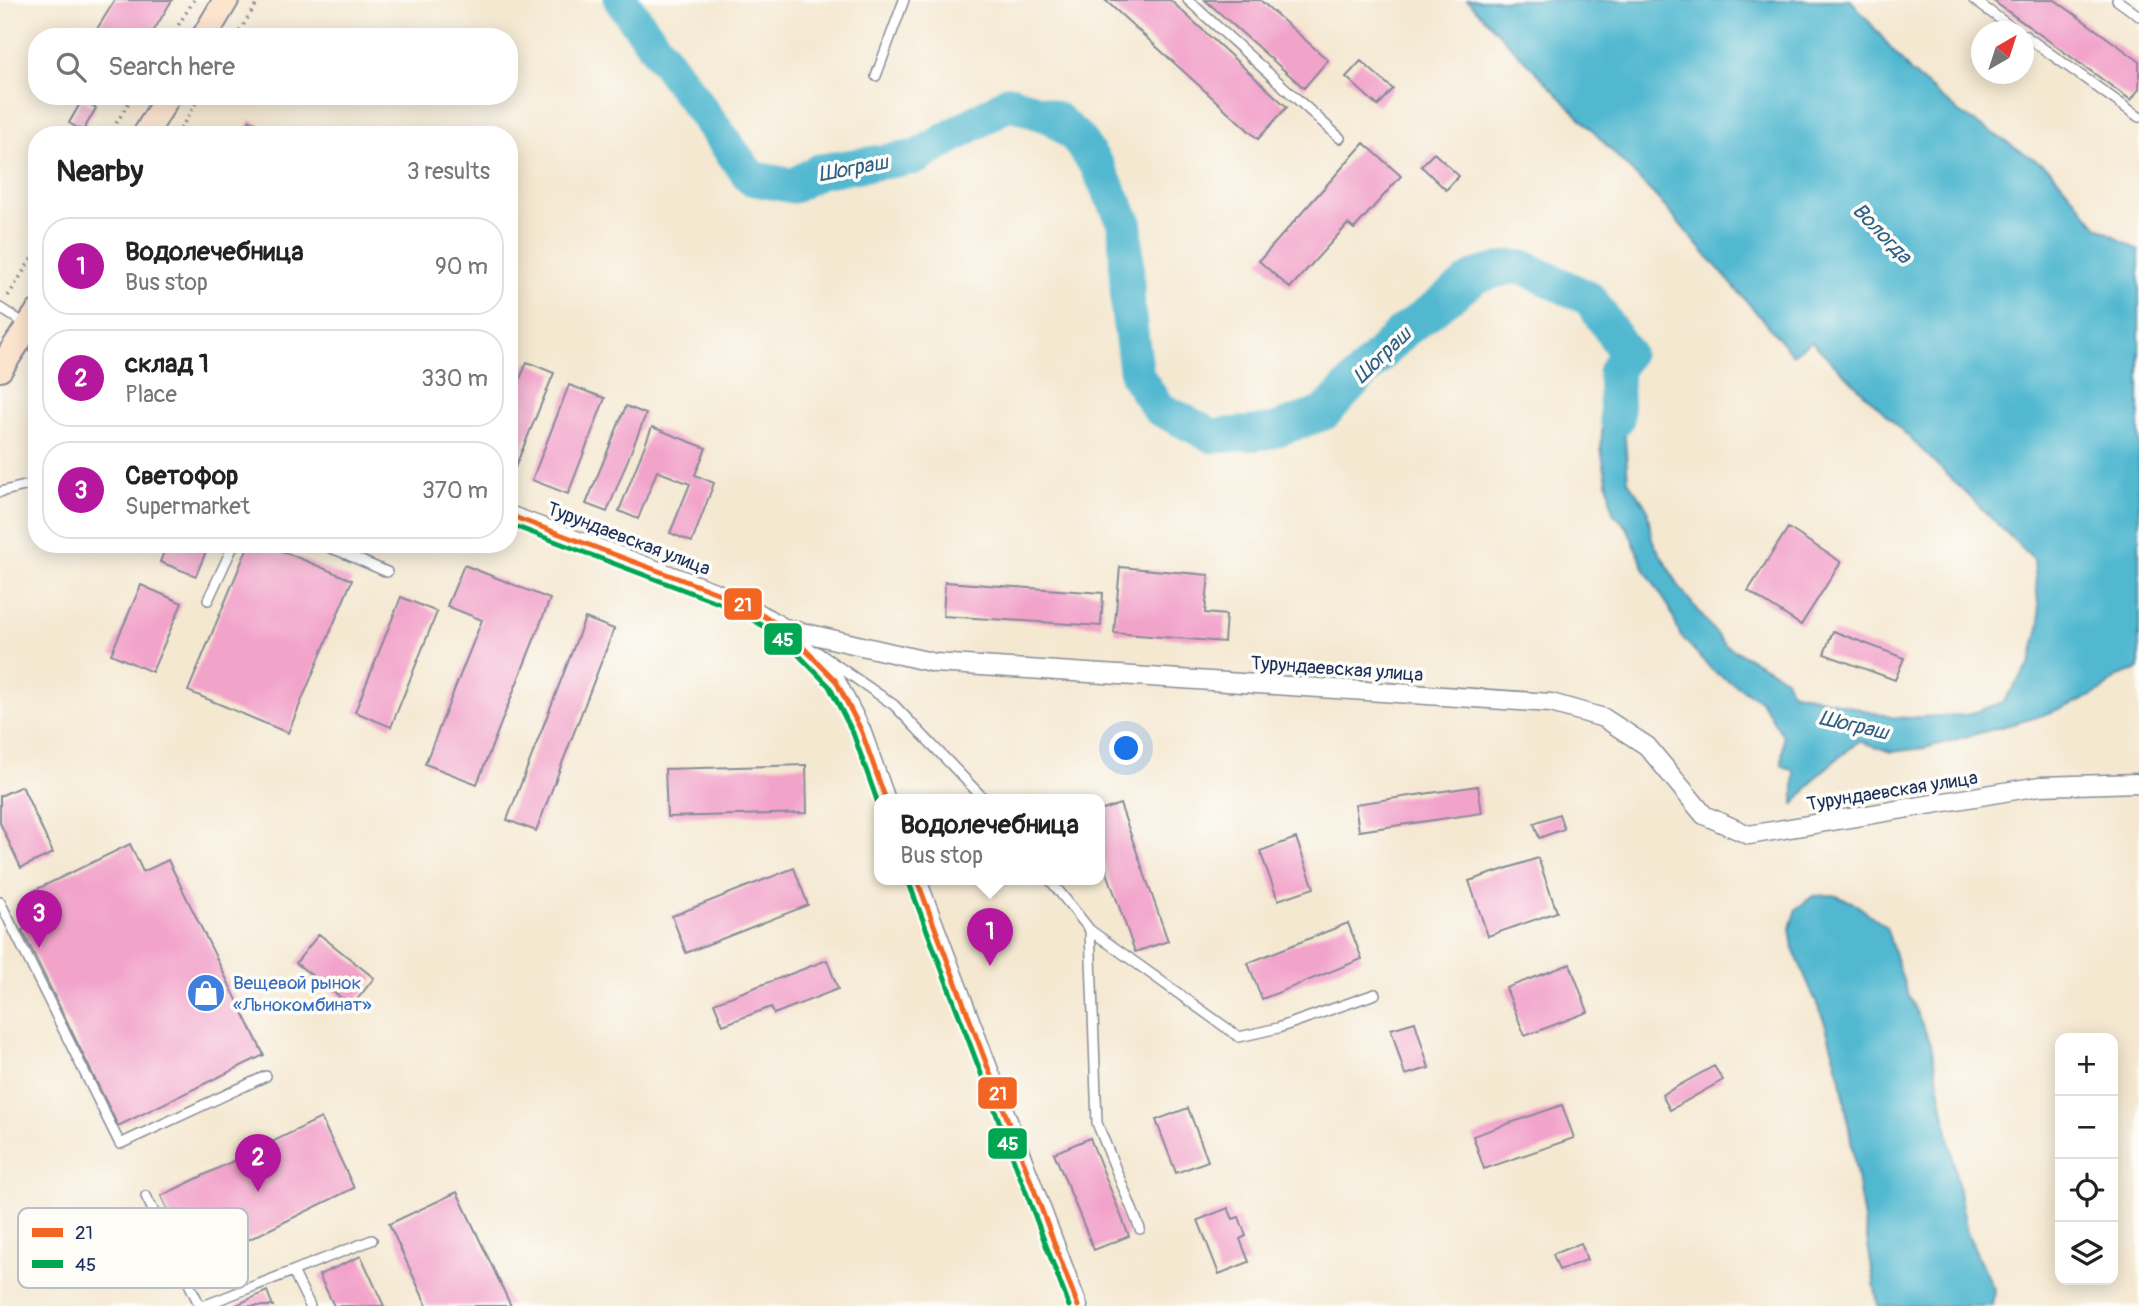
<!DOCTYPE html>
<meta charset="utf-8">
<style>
body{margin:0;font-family:Pangolin,sans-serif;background:#f2f2f2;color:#222}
.controls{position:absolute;right:21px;bottom:21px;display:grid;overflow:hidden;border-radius:14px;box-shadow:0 4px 18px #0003}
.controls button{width:63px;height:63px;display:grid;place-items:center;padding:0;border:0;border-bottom:2px solid #e0e0e0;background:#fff;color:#222;font:35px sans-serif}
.compass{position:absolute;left:1971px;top:21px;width:63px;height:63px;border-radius:50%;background:#fff;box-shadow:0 4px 18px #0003;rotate:39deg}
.you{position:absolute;left:1127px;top:749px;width:24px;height:24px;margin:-18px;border:5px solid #fff;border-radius:50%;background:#1a73e8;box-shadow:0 0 0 10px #1a73e833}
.badge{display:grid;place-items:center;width:46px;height:46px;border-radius:50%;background:#b5179e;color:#fff;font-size:23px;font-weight:700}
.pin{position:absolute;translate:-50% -58px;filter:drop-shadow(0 2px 4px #0008)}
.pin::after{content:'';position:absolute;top:37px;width:24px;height:21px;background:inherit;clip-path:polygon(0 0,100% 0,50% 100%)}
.popup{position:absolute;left:874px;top:794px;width:231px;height:91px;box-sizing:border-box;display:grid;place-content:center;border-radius:14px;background:#fff;filter:drop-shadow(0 2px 5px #0005);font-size:23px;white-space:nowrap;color:#767676}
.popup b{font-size:26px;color:#222}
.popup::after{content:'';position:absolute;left:50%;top:100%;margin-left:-14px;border:14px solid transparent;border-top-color:#fff}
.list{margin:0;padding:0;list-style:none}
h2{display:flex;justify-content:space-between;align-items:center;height:91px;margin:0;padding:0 28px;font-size:30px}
h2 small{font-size:23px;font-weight:400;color:#767676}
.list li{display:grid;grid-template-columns:46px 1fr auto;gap:21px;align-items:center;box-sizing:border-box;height:98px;margin:0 14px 14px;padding:0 14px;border:2px solid #e0e0e0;border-radius:28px}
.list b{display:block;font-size:26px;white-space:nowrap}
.list p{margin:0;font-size:23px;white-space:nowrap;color:#767676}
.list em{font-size:23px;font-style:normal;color:#767676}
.icon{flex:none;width:38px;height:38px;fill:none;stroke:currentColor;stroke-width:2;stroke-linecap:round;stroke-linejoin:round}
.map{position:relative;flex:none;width:2139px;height:1306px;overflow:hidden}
.search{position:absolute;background:#fff;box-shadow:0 4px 18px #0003;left:28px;top:28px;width:490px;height:77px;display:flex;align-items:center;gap:18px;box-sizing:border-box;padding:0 24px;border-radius:28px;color:#767676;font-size:26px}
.panel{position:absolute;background:#fff;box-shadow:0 4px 18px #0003;left:28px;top:126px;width:490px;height:427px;border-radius:28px}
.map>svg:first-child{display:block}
.water{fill:#51b8d0;stroke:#367497;stroke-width:2}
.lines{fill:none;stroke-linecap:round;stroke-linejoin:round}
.river{stroke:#51b8d0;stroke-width:35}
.building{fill:#f2a3ca}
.lane-casing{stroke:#888c98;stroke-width:12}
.street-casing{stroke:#888c98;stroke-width:21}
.secondary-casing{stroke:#888c98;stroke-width:28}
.path{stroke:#888c98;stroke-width:3.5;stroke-dasharray:2 5;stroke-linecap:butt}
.lane{stroke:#fff;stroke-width:9}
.street{stroke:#fff;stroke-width:18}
.secondary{stroke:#fce5cf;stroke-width:24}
.bus-1-casing{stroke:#fdfcf7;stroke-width:10}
.bus-2-casing{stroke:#fdfcf7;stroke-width:10}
.bus-1{stroke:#f26522;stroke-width:5}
.bus-2{stroke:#00a651;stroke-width:5}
.labels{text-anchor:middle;stroke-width:7;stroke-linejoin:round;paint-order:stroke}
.street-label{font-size:19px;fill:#1b2f5e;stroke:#fdfcf7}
.shop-label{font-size:19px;fill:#366cbe;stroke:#fdfcf7;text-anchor:start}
.water-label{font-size:21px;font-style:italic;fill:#2e5f86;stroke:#fdfcf7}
.key{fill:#fdfcf7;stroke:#b9bec9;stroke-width:2}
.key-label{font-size:19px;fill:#1b2f5e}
.line-badge{stroke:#fdfcf7;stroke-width:2.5}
.badge-label{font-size:19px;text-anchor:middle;font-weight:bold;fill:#fff}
</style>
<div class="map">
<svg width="2139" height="1306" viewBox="0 0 2139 1306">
<rect width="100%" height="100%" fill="#fdfcf7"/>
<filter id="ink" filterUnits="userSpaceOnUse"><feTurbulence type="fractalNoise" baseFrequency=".0143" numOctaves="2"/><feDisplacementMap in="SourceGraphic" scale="14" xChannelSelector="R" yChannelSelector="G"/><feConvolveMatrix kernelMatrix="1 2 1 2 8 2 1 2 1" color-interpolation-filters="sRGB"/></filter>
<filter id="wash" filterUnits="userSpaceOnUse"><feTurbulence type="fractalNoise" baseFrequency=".00686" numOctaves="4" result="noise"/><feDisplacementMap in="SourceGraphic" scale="28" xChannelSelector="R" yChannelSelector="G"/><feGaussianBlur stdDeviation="1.57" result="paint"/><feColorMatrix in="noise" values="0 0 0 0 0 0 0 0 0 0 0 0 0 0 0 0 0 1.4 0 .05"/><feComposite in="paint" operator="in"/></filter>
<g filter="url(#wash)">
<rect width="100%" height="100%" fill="#f4e8d1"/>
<path class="water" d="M1467 0H1851L1910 71 1960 113 2050 169 2097 226 2139 251V669L2118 676 2101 691 2081 701 2034 718 1925 748 1891 752 1859 741 1819 774 1794 804V771L1782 765 1783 736 1761 701 1713 671 1680 635 1669 607 1645 570 1627 527 1613 513 1601 449 1604 401 1615 372 1622 396 1628 481 1647 508 1652 540 1680 588 1725 645 1785 678 1791 691 1895 718 1967 715 2003 702 2030 664 2040 624 2034 560 1811 341 1793 355 1659 200Z
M1834 895 1854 903 1886 927 1905 987 1931 1044 1967 1233 1994 1289 1992 1306H1878L1841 1079 1825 1023 1793 948 1790 928 1796 909 1813 896Z"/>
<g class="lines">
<path class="river" d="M621 0 751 178 793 186 819 171 917 157 1010 102 1056 119 1078 139 1097 166 1125 223 1128 311 1137 376 1158 408 1213 436 1269 432 1324 413 1400 334 1477 276 1511 267 1525 268 1590 299 1626 353 1615 372 1617 419"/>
</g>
<g id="blocks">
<path class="building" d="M115 0H172L150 37H92Z
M1105 0H1170L1287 107 1258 139Z
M1205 0H1260L1328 60 1304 88Z
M1992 0H2055L2139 61V89L2131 100Z
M1361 61 1393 89 1378 106 1346 77Z
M82 100 96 108 83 131 69 123Z
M250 120 277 135H242Z
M1364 143 1401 176 1354 229 1348 224 1290 288 1259 261Z
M1434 153 1459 176 1446 190 1421 166Z
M527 362 554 373 514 470 509 468V405Z
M569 385 605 398 568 494 532 480Z
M626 406 646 414 607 512 586 504Z
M652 427 706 448 695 475 714 483 692 542 670 533 690 484 657 471 638 519 619 511Z
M1788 528 1841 562 1801 625 1748 591Z
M167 544H209L196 576 160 562Z
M249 544H265L352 580 288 733 188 691Z
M464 565 550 599 477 784 425 764 482 620 447 606Z
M1120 567 1209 575 1205 613 1226 615 1224 642 1114 633Z
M945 582 1103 593 1101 626 943 616Z
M141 585 182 603 152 672 111 654Z
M401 597 437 612 391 727 355 712Z
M585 618 614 629 536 831 507 820Z
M1833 631 1904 658 1895 680 1824 654Z
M806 765 807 813 667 817 665 769Z
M22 786 53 853 21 868 0 823V796Z
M1478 786 1482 813 1359 831 1355 804Z
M1120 804 1168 941 1135 952 1100 852V811Z
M1559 814 1564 829 1539 838 1534 823Z
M1296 838 1314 888 1278 900 1260 851Z
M130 844 143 872 168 860 264 1055 118 1126 22 930 42 920 29 893Z
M1538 858 1557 912 1488 936 1469 881Z
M794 868 808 905 686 953 672 916Z
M1348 923 1362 959 1262 999 1248 963Z
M319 934 374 978 352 1006 296 963Z
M827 960 838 989 774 1014 771 1007 723 1025 714 1003Z
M1570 964 1588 1012 1525 1036 1506 988Z
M1415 1022 1429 1068 1405 1075 1391 1029Z
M1714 1066 1723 1080 1670 1110 1662 1095Z
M1562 1105 1574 1138 1484 1169 1473 1136Z
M1188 1108 1208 1161 1176 1173 1156 1120Z
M321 1118 354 1188 195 1266 161 1196Z
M1090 1138 1129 1236 1094 1250 1054 1153Z
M457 1192 511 1306H427L389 1224Z
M1228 1208 1233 1219 1239 1217 1246 1236 1240 1239 1249 1262 1219 1274 1198 1220Z
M1581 1243 1587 1260 1559 1270 1553 1254Z
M361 1256 384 1306H334L319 1275Z
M267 1291 273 1306H234Z"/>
</g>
</g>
<g filter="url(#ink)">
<use href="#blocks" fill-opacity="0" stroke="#888c98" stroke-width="2"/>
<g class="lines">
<defs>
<path id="lane" d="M1188 0 1340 138
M1974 0 2018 32
M2117 0 2139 16
M2024 35 2139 117
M876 76 904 0
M0 308 27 325
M0 492 37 483
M320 544 339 551 343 544
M339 551 387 572
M208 600 234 544
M816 651 894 705 985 800
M1050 880 1090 930 1239 1037 1278 1028 1375 994
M0 902 120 1144 266 1076
M1090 930 1097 1123 1140 1229
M146 1196 200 1306
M293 1271 310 1306
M203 1306 372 1240"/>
<path id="street" d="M509 515 736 600 784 628 935 663 1551 703 1604 718 1647 746 1704 815 1749 835 2040 786 2139 783
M784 628 836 681 861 730 886 800
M917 880 1078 1306"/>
<path id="secondary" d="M204 37 226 0
M145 135 168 96
M0 369 37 313"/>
</defs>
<use href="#lane" class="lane-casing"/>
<use href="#street" class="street-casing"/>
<use href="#secondary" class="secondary-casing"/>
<path class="path" d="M171 37 194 0
M236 37 259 0
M109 135 133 96
M177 135 200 96
M8 296 37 250"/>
<use href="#lane" class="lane"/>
<use href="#street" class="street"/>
<use href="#secondary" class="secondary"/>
<defs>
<path id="bus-1" d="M509 515 736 600 784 628 836 681 861 730 886 800
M917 880 1078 1306"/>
<path id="bus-2" d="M509 524 732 608 779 635 829 686 853 733 878 803
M909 883 1069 1306"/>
</defs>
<use href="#bus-1" class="bus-1-casing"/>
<use href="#bus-2" class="bus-2-casing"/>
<use href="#bus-1" class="bus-1"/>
<use href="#bus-2" class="bus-2"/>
</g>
</g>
<defs>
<symbol id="shop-disc" viewBox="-11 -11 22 22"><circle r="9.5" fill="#3f7fe0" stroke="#fdfcf7"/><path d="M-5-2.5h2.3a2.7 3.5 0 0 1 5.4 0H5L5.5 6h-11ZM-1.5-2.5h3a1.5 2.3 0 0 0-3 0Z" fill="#fff"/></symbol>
</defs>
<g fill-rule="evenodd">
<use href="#shop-disc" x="184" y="971" width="44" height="44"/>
</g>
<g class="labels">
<g class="street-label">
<text transform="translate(629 538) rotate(21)" y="7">Турундаевская улица</text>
<text transform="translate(1337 668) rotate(4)" y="7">Турундаевская улица</text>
<text transform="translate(1892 790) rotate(-9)" y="7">Турундаевская улица</text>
</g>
<g class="shop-label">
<text x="233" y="989">Вещевой рынок<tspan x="233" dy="22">«Льнокомбинат»</tspan></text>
</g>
<g class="water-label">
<text transform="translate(853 168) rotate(-11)" y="7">Шограш</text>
<text transform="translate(1882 233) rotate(46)" y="7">Вологда</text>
<text transform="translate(1382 355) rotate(-44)" y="7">Шограш</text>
<text transform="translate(1854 725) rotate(13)" y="7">Шограш</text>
</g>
</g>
<rect x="18" y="1208" width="230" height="80" rx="10" class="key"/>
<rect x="32" y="1228" width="31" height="9" fill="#f26522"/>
<rect x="32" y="1260" width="31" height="8" fill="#00a651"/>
<g class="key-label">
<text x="75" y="1239">21</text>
<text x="75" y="1271">45</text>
</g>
<g class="line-badge">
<rect x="723" y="587" width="40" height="34" rx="7" fill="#f26522"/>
<rect x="763" y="622" width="40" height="34" rx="7" fill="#00a651"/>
<rect x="977" y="1076" width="41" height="34" rx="7" fill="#f26522"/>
<rect x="987" y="1127" width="41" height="33" rx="7" fill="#00a651"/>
</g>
<g class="badge-label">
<text x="743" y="611">21</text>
<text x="783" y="646">45</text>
<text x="998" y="1100">21</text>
<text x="1008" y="1150">45</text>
</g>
</svg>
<div class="controls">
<button>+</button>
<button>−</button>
<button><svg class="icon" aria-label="locate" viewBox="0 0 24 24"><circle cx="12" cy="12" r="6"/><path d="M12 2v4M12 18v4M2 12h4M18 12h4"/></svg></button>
<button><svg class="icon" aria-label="layers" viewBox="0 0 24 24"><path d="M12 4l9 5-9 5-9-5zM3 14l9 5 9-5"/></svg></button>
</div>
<svg class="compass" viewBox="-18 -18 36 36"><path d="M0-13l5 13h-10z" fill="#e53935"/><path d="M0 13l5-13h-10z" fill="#767676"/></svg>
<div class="you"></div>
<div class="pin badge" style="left:990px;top:966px">1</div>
<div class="popup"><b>Водолечебница</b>Bus stop</div>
<div class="pin badge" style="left:258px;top:1192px">2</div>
<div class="pin badge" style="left:39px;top:948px">3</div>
<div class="search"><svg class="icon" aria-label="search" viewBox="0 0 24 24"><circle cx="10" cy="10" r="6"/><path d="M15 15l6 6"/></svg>Search here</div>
<section class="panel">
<h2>Nearby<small>3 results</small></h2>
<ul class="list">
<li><span class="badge">1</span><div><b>Водолечебница</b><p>Bus stop</p></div><em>90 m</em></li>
<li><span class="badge">2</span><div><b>склад 1</b><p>Place</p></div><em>330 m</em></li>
<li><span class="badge">3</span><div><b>Светофор</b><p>Supermarket</p></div><em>370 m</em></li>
</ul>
</section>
</div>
